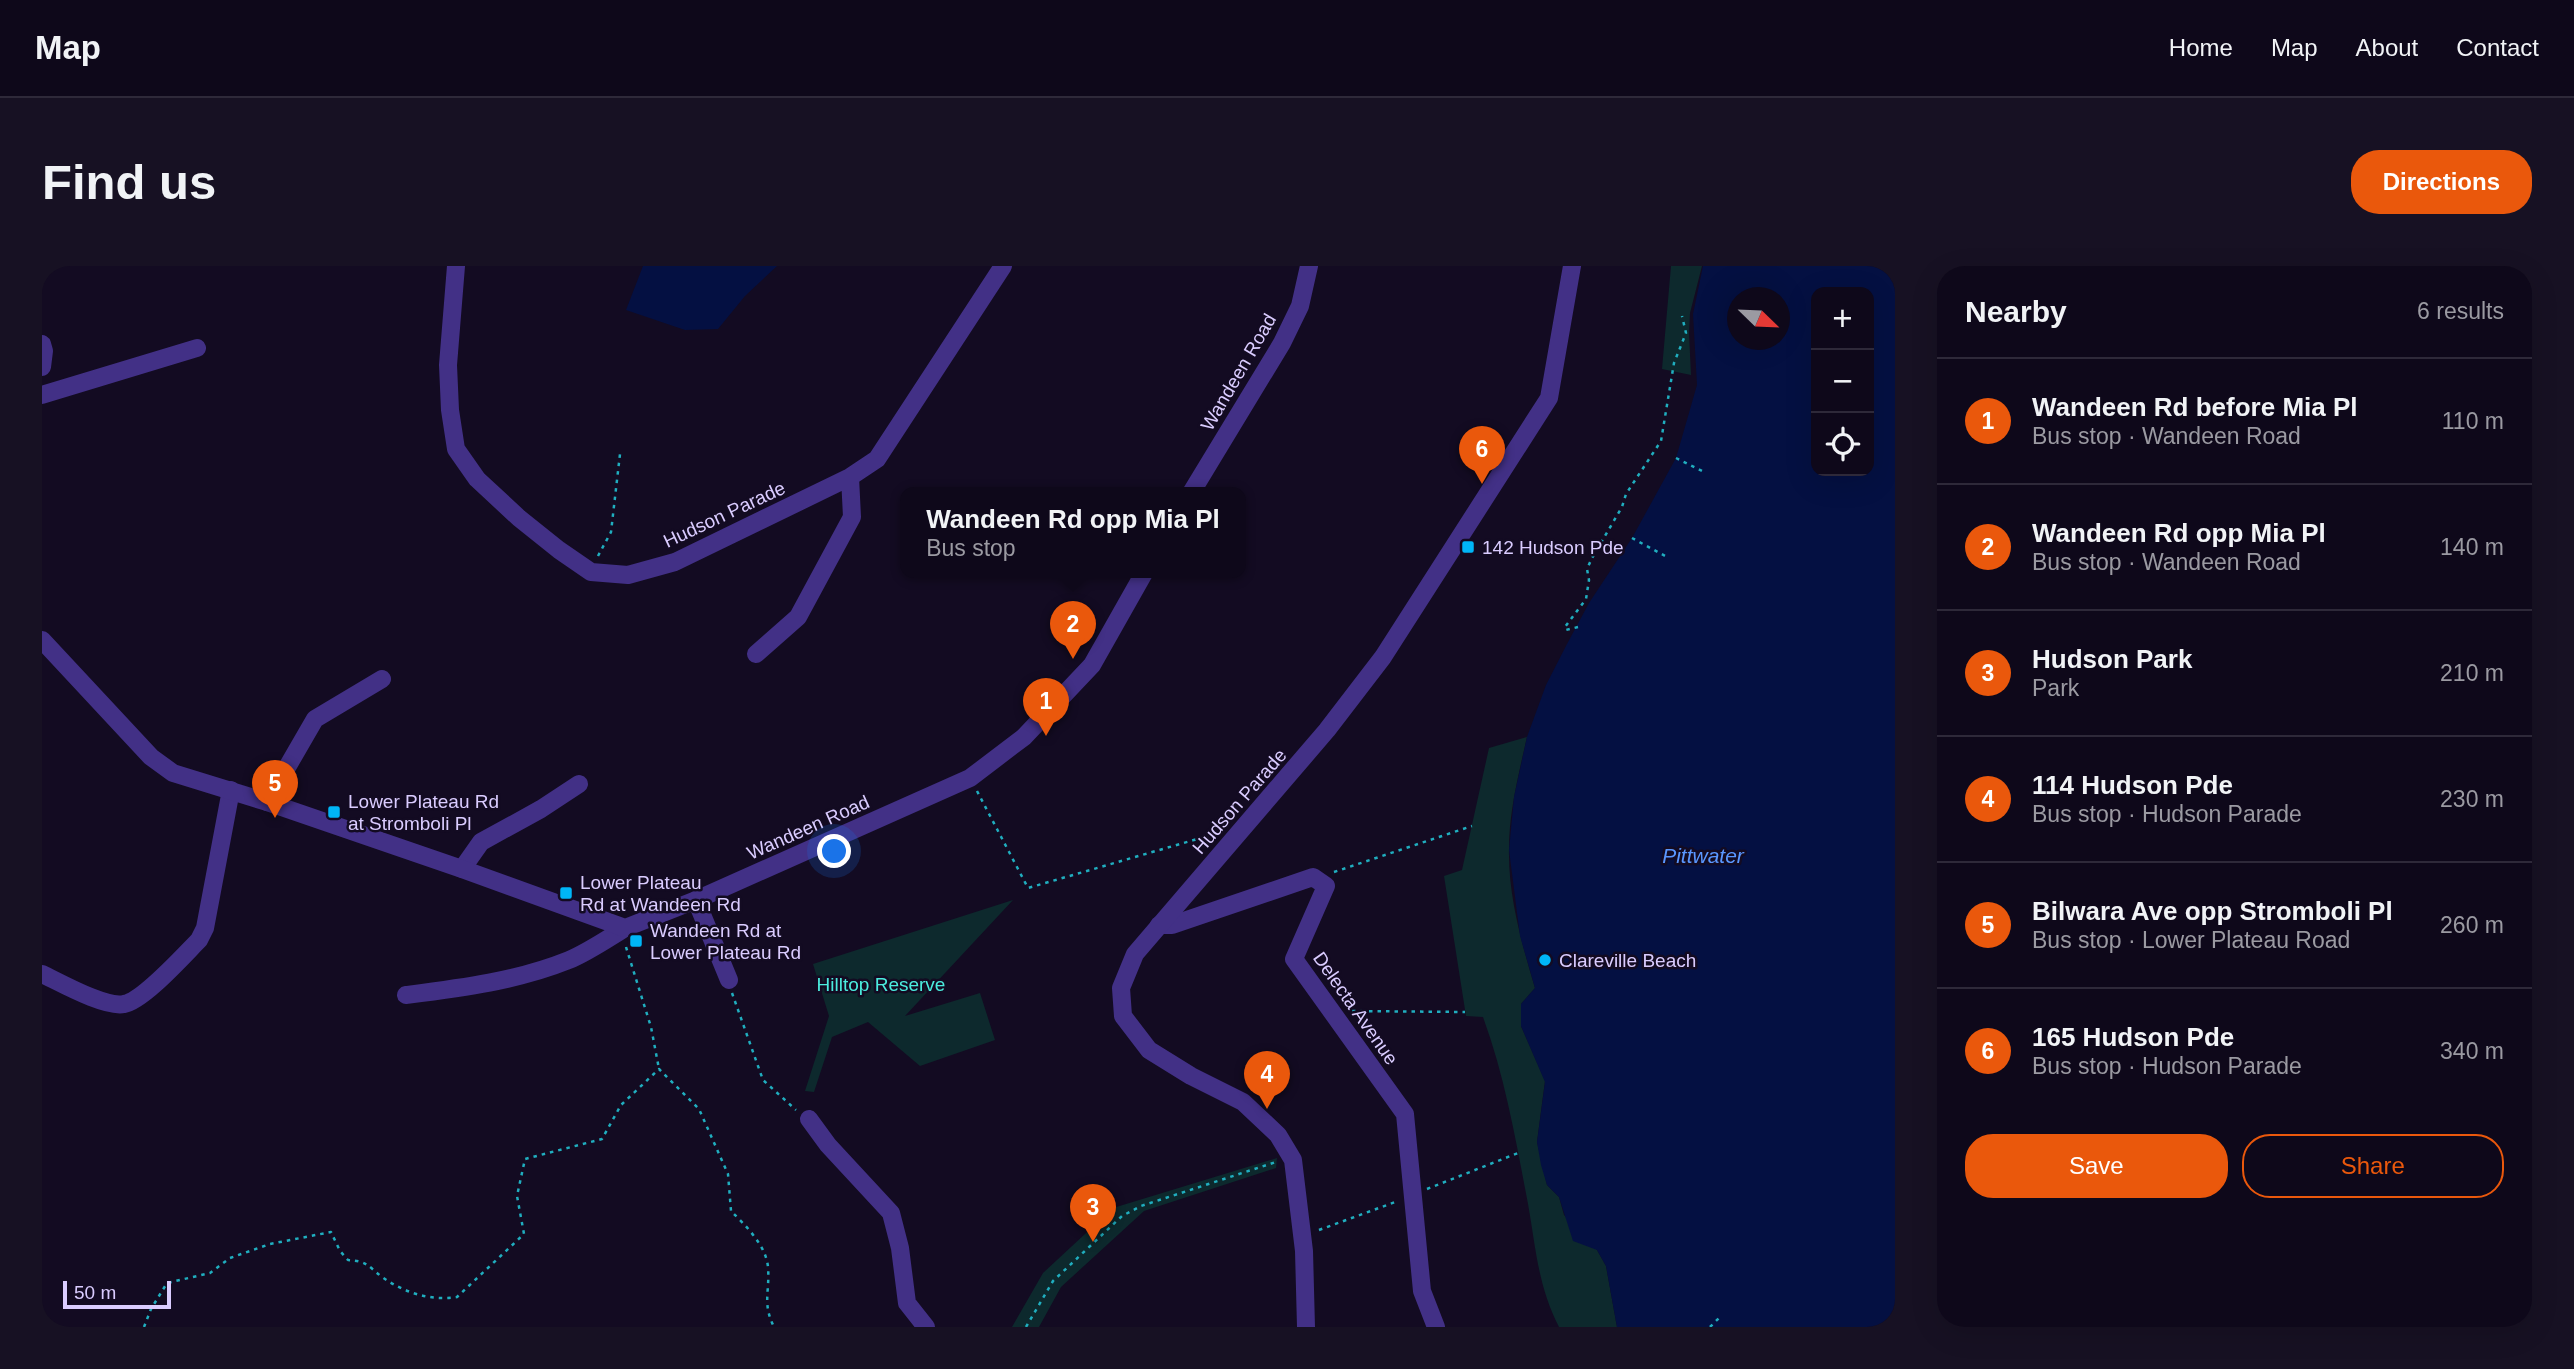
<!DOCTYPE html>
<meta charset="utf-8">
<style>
body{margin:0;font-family:Arial,sans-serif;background:#171123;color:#f1f3f6}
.controls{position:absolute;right:21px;top:21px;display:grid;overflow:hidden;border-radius:14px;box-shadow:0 7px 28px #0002}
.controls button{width:63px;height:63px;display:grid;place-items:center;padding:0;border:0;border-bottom:2px solid #2e2939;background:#0e081a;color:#f1f3f6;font:35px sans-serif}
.compass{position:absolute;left:1685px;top:21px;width:63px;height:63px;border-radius:50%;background:#0e081a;box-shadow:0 7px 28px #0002;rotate:113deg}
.scale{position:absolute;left:21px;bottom:18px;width:108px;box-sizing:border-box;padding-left:7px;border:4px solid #daccff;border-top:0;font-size:19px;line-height:24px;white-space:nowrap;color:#daccff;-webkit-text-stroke:5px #130b22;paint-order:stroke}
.you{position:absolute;left:793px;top:586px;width:24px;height:24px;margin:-18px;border:5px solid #fff;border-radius:50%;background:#1a73e8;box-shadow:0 0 0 10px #1a73e833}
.badge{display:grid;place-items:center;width:46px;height:46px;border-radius:50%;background:#ea580c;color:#fff;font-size:23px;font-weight:700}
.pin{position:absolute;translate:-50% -58px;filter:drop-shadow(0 2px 4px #0008)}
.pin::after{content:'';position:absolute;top:37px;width:24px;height:21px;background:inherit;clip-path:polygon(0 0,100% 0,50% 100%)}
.popup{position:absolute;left:858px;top:221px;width:346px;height:91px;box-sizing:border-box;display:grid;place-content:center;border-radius:14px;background:#0e081a;filter:drop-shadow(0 2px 5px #0005);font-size:23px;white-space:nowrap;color:#9b9aa2}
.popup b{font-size:26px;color:#f1f3f6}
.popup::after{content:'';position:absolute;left:50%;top:100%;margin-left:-14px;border:14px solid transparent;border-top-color:#0e081a}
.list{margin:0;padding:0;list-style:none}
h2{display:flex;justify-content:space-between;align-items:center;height:91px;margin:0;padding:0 28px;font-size:30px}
h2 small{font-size:23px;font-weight:400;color:#9b9aa2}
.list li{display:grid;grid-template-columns:46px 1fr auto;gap:21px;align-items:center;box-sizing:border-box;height:126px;padding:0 28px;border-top:2px solid #2e2939}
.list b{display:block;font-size:26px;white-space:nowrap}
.list p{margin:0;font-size:23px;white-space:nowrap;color:#9b9aa2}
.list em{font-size:23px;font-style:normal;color:#9b9aa2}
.actions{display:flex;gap:14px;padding:21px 28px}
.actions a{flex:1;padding:16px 0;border:2px solid #ea580c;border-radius:28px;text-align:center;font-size:24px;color:#ea580c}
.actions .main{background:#ea580c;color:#fff}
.icon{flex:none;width:38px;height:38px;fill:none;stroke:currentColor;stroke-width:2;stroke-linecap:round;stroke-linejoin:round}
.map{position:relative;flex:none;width:1853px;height:1061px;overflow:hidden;border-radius:28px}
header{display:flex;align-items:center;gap:42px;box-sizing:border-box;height:98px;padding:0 35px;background:#0e081a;border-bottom:2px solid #2e2939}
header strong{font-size:33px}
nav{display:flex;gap:38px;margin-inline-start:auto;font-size:24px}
.intro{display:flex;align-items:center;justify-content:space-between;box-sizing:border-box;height:168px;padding:0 42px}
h1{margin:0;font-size:49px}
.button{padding:18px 32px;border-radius:28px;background:#ea580c;color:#fff;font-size:24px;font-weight:700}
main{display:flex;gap:42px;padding:0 42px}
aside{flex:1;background:#0e081a;border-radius:28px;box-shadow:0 7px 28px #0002}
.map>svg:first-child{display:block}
.green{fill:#0d292d}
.water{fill:#041042;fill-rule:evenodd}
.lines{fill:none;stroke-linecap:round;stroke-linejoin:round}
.path{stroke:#20aebf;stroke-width:2.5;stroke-dasharray:3.5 5;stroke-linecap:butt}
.minor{stroke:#423086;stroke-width:18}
.tertiary{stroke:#423086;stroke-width:18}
.poi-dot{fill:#00b6f7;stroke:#130b22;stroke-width:2.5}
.labels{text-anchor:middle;stroke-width:5;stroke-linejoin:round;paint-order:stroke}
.street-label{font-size:19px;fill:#daccff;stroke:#130b22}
.poi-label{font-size:19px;fill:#daccff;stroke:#130b22;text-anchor:start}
.park-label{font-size:19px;fill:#4becde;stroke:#130b22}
.water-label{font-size:21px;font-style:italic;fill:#5a97ff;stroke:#130b22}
</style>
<header>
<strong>Map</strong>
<nav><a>Home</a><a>Map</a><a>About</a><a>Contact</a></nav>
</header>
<div class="intro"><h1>Find us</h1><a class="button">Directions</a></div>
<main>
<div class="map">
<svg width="1853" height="1061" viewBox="0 0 1853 1061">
<rect width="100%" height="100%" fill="#130b22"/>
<path class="green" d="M1629 0H1660L1648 47 1647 67 1649 109 1620 103Z
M1485 471C1477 507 1467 545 1467 583 1466 630 1480 678 1493 722L1479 738V760L1503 815 1495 876 1505 919 1517 931 1522 949 1555 984 1564 1000 1575 1061H1517C1496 1020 1494 983 1486 938 1474 875 1463 811 1441 751L1424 750 1402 610 1420 604 1447 482Z
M971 634 863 750 938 727 953 774 878 800 826 756 790 771 772 826 763 825 787 750 771 698Z
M1235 892 1234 902 1102 945 1019 1021 997 1061H970L1001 1007 1071 942Z"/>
<path class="water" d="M601 0H735L703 30 676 63 643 64 584 44Z
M1661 0H1853V1061H1575L1564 1000 1555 984 1531 975 1517 931 1505 919 1499 899 1495 876 1503 816 1479 760V738L1493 722 1478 670 1467 584 1472 531 1485 471 1504 419 1525 378 1547 337 1590 272 1634 192 1655 119 1651 48ZM1827 26V205H1774V26ZM1696 32H1738V74H1696Z"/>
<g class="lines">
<path class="path" d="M1634 192 1662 206
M1590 272 1625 291
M556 290 569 266 578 188
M1536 361 1524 364 1523 361 1544 333 1547 314 1545 303 1550 292 1580 241 1584 228 1619 175 1632 97 1644 67 1640 50
M935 525 986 622 1176 567
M1292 606 1430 560
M584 681 609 761 617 803
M690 727 721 814 754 844
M1310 745 1423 746
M1385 923 1476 887
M1277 964 1356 935
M102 1061 109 1043 125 1017 168 1007 188 992 228 978 289 966 298 985 306 994C325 995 326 1000 340 1011 363 1027 388 1035 415 1031L482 968 475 930 483 893 560 873 579 839 617 803 657 843 686 908 689 945C703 959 724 979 726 1001 728 1026 720 1037 732 1061
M984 1061 1011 1015 1080 950 1099 940 1234 896
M1668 1061 1677 1052"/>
<path class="minor" d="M414 0 406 99 408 144 414 183 435 213 477 252 517 284 549 306 586 309 633 296 808 211 835 193 961 0
M0 129 155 82
M714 388 756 351 810 251 808 211
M225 536 273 453 340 413
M420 603 439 576 499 543 537 518
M654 634 687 714
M1117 659H1130L1271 611 1284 620 1252 693 1363 848 1380 1025 1394 1061
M0 708C19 717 63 742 82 738 101 735 142 689 157 674L163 662 189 524
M364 729C419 722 475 715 527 694 546 686 565 673 583 662
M767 853 786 879 849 947 858 982 865 1037 884 1061"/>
<path class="tertiary" d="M0 78 2 85 0 101
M1149 227 1240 77 1258 40 1267 0
M0 374 109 491 131 507 225 536 420 603 583 662 654 634 928 512 982 471 1050 399 1102 307
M1264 1061 1262 985 1251 894 1236 869 1201 836 1149 810 1107 784 1081 750 1079 722 1093 688 1285 464 1341 391 1507 132 1530 0"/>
</g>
<g class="poi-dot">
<rect x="1419" y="274" width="14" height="14" rx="3.5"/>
<rect x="285" y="539" width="14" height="14" rx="3.5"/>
<rect x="517" y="620" width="14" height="14" rx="3.5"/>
<rect x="587" y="668" width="14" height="14" rx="3.5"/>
<circle cx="1503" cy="694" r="7"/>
</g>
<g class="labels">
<g class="street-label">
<text transform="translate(1196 106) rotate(-60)" y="7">Wandeen Road</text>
<text transform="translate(682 248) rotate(-25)" y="7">Hudson Parade</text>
<text transform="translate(1197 535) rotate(-49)" y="7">Hudson Parade</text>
<text transform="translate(766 561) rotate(-24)" y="7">Wandeen Road</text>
<text transform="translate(1314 742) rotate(55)" y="7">Delecta Avenue</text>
</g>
<g class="poi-label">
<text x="1440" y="288">142 Hudson Pde</text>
<text x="306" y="542">Lower Plateau Rd<tspan x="306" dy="22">at Stromboli Pl</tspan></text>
<text x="538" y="623">Lower Plateau<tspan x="538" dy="22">Rd at Wandeen Rd</tspan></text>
<text x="608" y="671">Wandeen Rd at<tspan x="608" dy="22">Lower Plateau Rd</tspan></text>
<text x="1517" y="701">Clareville Beach</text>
</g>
<g class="park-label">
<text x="839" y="725">Hilltop Reserve</text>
</g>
<g class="water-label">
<text x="1661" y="597">Pittwater</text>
</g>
</g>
</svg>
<div class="controls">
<button>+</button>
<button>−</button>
<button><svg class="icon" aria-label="locate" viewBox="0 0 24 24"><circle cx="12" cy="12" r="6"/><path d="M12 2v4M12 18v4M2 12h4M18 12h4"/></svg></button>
</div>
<svg class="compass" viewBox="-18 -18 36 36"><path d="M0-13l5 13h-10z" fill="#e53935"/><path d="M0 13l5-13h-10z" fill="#9b9aa2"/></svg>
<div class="scale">50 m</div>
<div class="you"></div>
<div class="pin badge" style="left:1004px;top:470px">1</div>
<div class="pin badge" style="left:1031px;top:393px">2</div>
<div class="popup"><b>Wandeen Rd opp Mia Pl</b>Bus stop</div>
<div class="pin badge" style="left:1051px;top:976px">3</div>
<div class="pin badge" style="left:1225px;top:843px">4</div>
<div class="pin badge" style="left:233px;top:552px">5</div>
<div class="pin badge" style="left:1440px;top:218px">6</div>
</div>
<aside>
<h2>Nearby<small>6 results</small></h2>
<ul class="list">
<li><span class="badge">1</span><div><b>Wandeen Rd before Mia Pl</b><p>Bus stop · Wandeen Road</p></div><em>110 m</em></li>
<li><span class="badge">2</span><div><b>Wandeen Rd opp Mia Pl</b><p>Bus stop · Wandeen Road</p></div><em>140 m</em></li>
<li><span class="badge">3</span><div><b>Hudson Park</b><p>Park</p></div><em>210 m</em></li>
<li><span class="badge">4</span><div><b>114 Hudson Pde</b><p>Bus stop · Hudson Parade</p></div><em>230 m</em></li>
<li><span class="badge">5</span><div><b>Bilwara Ave opp Stromboli Pl</b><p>Bus stop · Lower Plateau Road</p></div><em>260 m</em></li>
<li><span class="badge">6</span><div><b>165 Hudson Pde</b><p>Bus stop · Hudson Parade</p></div><em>340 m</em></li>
</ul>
<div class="actions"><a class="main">Save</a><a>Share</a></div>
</aside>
</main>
